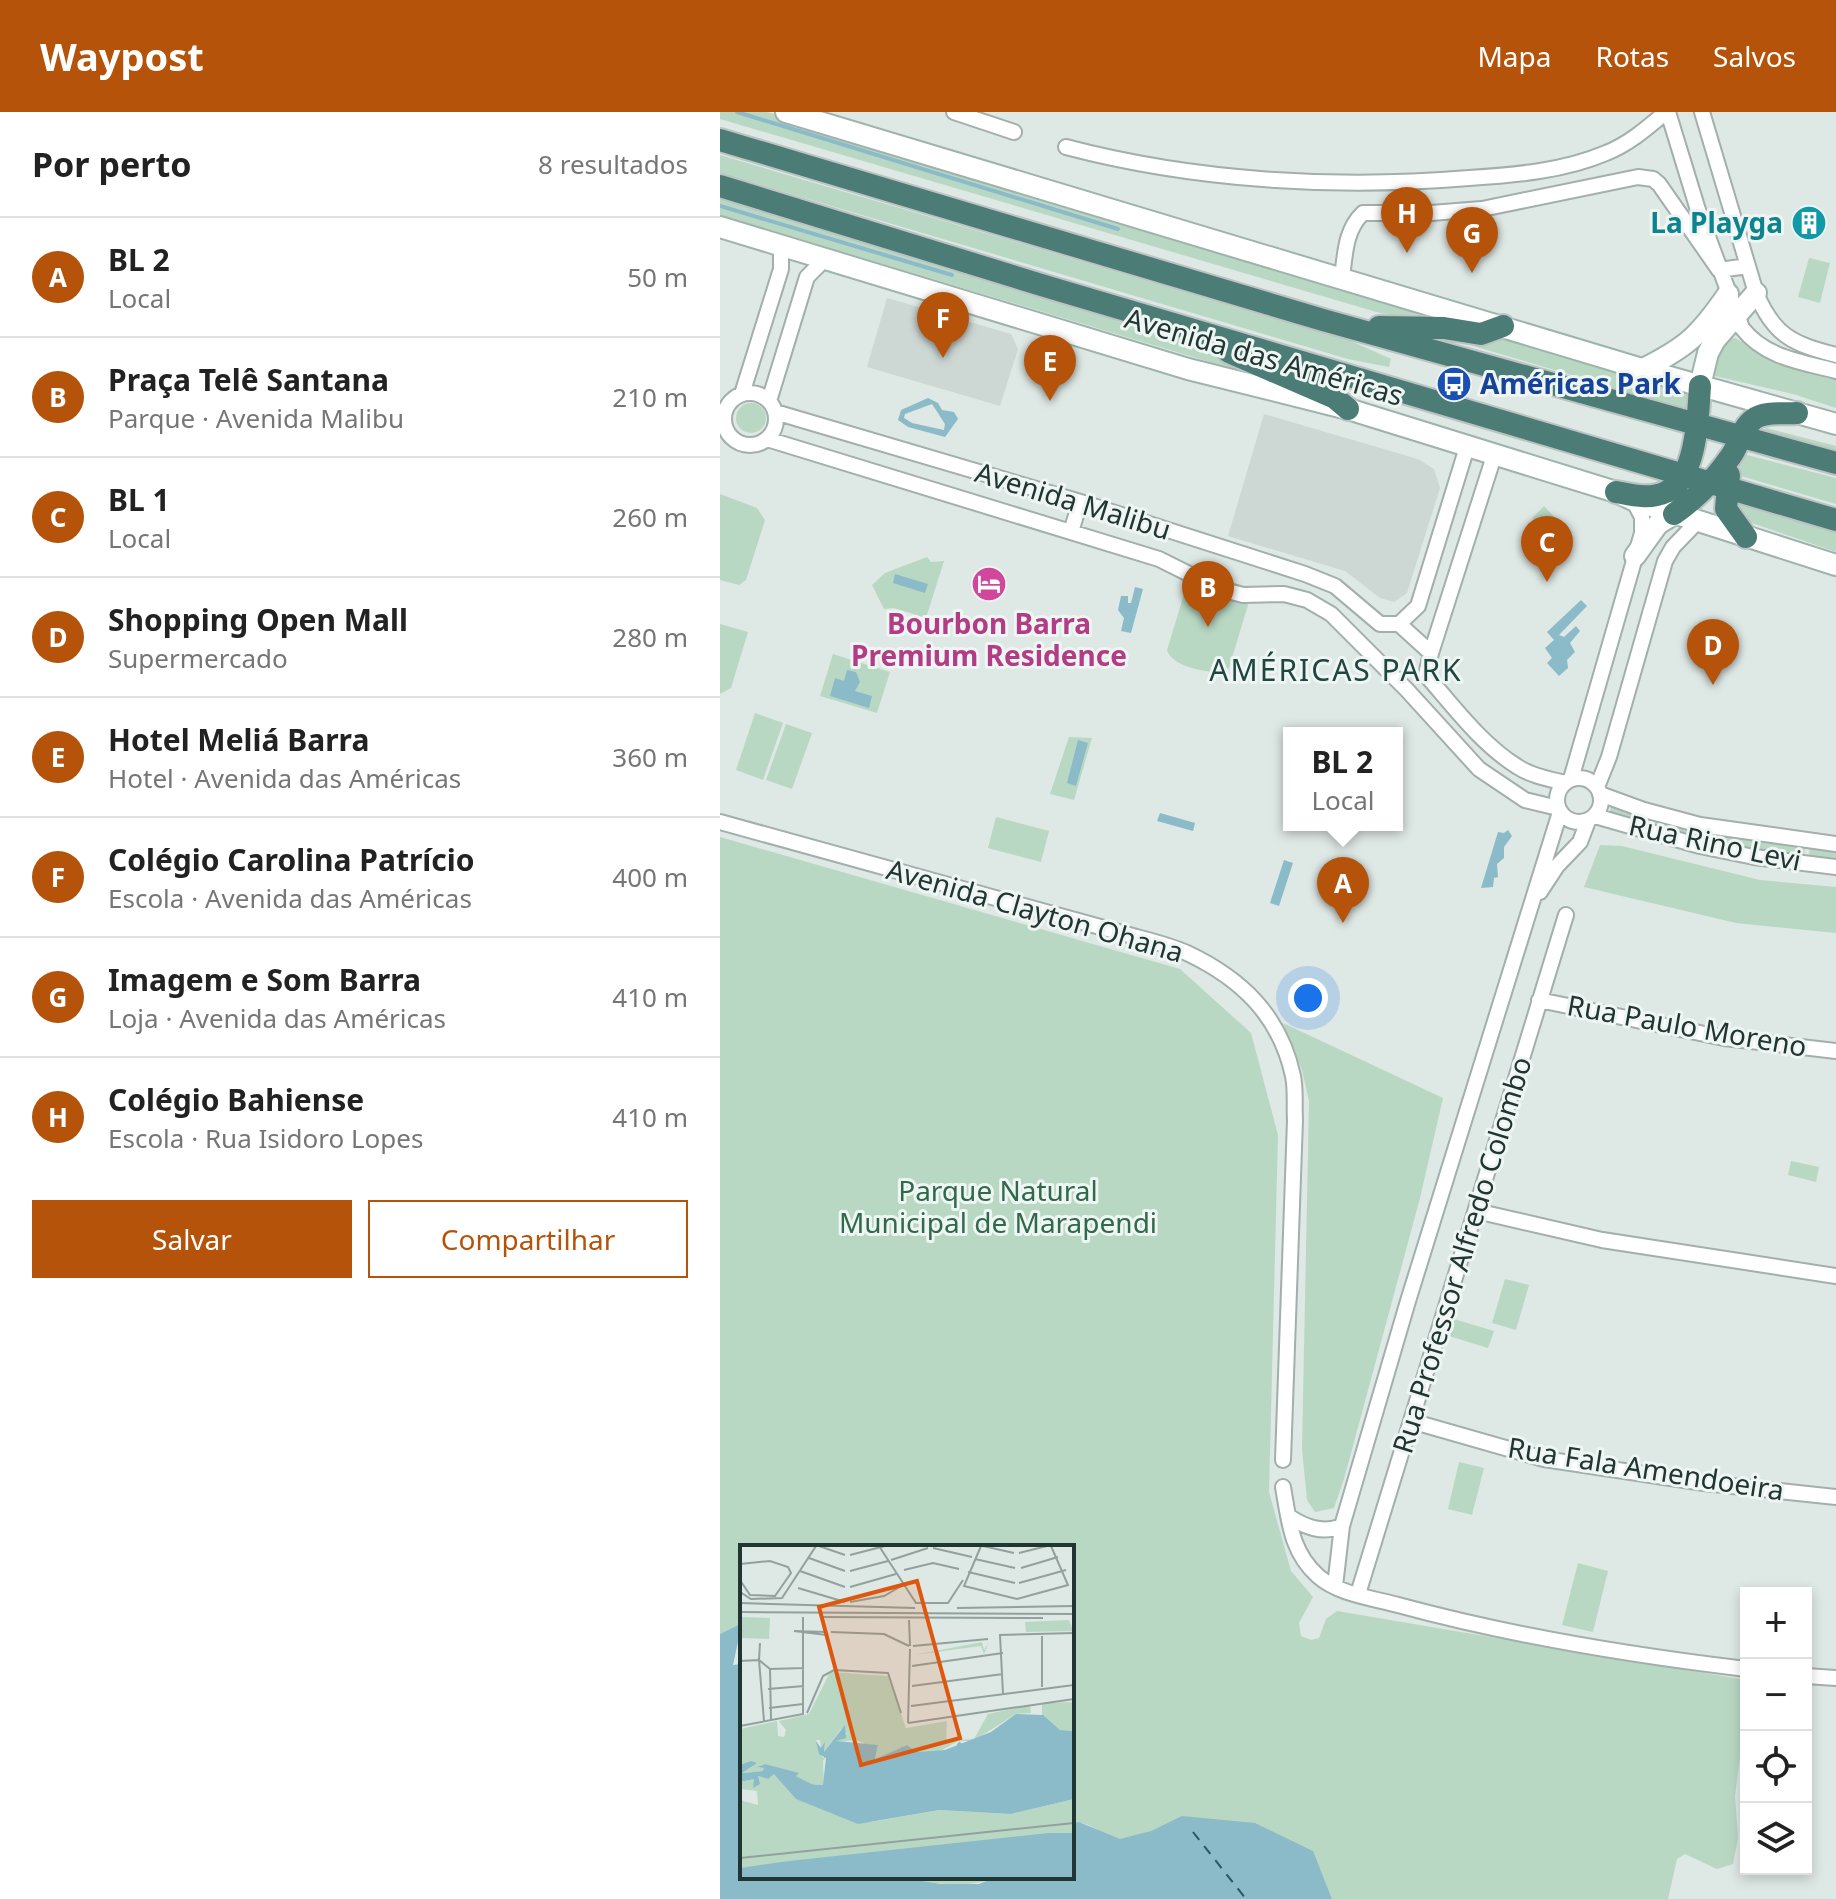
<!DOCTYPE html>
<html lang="pt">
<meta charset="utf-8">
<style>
body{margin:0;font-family:"Noto Sans",sans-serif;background:#f6f6f6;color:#222}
.controls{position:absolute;right:24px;bottom:24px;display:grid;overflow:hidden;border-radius:0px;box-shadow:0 4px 12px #0003}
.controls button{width:72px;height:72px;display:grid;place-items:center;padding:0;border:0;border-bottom:2px solid #e0e0e0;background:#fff;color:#222;font:40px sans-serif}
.you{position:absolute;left:588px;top:886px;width:28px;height:28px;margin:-20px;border:6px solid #fff;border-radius:50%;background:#1a73e8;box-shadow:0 0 0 12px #1a73e833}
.badge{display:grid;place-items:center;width:52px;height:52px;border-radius:50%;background:#b45309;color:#fff;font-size:26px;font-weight:700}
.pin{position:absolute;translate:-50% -66px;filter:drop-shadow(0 2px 4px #0008)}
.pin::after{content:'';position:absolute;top:42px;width:28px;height:24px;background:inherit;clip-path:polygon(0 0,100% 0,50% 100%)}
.popup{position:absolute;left:563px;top:615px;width:120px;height:104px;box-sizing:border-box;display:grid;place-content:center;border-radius:0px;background:#fff;filter:drop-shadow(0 2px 6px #0005);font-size:26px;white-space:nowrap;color:#767676}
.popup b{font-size:30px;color:#222}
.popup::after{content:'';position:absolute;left:50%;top:100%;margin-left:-16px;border:16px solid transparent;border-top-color:#fff}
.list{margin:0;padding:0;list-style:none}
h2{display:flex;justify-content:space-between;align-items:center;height:104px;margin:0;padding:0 32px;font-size:34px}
h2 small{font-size:26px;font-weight:400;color:#767676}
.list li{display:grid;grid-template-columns:52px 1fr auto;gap:24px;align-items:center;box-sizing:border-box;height:120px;padding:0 32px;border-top:2px solid #e0e0e0}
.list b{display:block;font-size:30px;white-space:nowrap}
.list p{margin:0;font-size:26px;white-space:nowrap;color:#767676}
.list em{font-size:26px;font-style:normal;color:#767676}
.actions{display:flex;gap:16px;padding:24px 32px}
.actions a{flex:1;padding:18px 0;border:2px solid #b45309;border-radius:0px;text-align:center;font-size:28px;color:#b45309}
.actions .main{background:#b45309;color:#fff}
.icon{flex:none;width:44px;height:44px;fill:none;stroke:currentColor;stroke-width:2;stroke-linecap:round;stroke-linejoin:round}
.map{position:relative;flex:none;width:1116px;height:1787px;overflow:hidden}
header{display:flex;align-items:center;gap:48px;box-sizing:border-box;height:112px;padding:0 40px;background:#b45309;color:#fff}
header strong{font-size:38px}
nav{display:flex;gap:44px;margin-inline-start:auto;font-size:28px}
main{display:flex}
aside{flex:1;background:#fff}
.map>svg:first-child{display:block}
.built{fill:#cdd8d4}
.green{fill:#b9d8c4}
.water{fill:#8bbac9;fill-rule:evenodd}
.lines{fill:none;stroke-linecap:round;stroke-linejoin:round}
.stream{stroke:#8bbac9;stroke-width:4}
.ferry{stroke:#22596b;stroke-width:2;stroke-dasharray:10 8;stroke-linecap:butt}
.minor-casing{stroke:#a2afac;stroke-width:18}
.secondary-casing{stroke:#9fb3ad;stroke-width:24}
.trunk-casing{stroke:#bcc3c2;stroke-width:26}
.minor{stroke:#fff;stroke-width:14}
.secondary{stroke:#fff;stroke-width:20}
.trunk{stroke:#4c7c76;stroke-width:22}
.labels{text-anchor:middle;stroke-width:6;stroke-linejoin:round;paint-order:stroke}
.culture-label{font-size:28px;font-weight:bold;fill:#0d838f;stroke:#eef5f2;text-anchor:end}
.street-label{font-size:28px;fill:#213632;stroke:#eef5f2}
.transit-label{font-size:28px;font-weight:bold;fill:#164399;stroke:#eef5f2;text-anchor:start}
.hotel-label{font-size:28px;font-weight:bold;fill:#b23c85;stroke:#eef5f2}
.park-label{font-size:28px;fill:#30694b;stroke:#eef5f2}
.neighbourhood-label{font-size:30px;letter-spacing:2px;fill:#204640;stroke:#eef5f2}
.inset-river{fill:none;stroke:#8bbac9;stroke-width:4}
.inset-road{fill:none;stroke:#92a19d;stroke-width:2}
.view{fill:#de570e;fill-opacity:0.15;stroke:#de570e;stroke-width:4}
.inset-edge{fill:none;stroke:#213632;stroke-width:4}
</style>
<header>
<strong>Waypost</strong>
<nav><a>Mapa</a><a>Rotas</a><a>Salvos</a></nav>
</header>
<main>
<aside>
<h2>Por perto<small>8 resultados</small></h2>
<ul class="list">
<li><span class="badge">A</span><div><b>BL 2</b><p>Local</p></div><em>50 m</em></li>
<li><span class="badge">B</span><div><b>Praça Telê Santana</b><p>Parque · Avenida Malibu</p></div><em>210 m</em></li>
<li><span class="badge">C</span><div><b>BL 1</b><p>Local</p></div><em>260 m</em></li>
<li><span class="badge">D</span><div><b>Shopping Open Mall</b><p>Supermercado</p></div><em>280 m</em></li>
<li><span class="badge">E</span><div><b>Hotel Meliá Barra</b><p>Hotel · Avenida das Américas</p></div><em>360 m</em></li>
<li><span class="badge">F</span><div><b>Colégio Carolina Patrício</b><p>Escola · Avenida das Américas</p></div><em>400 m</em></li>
<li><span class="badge">G</span><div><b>Imagem e Som Barra</b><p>Loja · Avenida das Américas</p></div><em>410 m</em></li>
<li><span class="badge">H</span><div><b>Colégio Bahiense</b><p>Escola · Rua Isidoro Lopes</p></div><em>410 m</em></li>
</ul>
<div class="actions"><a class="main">Salvar</a><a>Compartilhar</a></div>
</aside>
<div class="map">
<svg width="1116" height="1787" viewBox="0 0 1116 1787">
<rect width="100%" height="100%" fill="#dee8e5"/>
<path class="built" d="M167 186 291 222 298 237 280 294 147 255Z
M544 302 698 347 714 357 720 376 687 481 674 490 660 486 625 459 508 424Z"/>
<path class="green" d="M0 0H47L721 201 673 203 660 201 0 7Z
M0 43 631 229 671 247 669 255 628 247 0 61Z
M0 83 312 179 397 209 488 236 533 263 0 103Z
M1089 146 1110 151 1100 191 1078 185Z
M734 212 967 280 970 287V298L689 215Z
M1015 226 1057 249 1116 268V296L1073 282 995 264 991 253 1002 230Z
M16 306a15 15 0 1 1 30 0a15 15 0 1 1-30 0Z
M1046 316 1116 334V345L1036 321Z
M1023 342 1116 366V392L1017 363Z
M0 382 37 396 45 408 26 468 19 473 0 468Z
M1015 385 1116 412V440L1023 408 1017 404Z
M824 394 842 413 830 425 812 406Z
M207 445 211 450 224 449 206 506 174 496 164 497 152 473 165 461Z
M471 473 501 487 527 489 528 493 509 556 500 562C484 558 453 556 447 538L466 476Z
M0 512 28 520 11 576 0 582Z
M113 542 170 560 157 601 100 584Z
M35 601 63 611 43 668 16 658Z
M66 612 92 621 72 677 46 668Z
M349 625 372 626 354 688 330 682Z
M893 693 979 715 976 729 888 701Z
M276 705 329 719 321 750 268 736Z
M983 716 1085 734 1084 748 981 730Z
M0 725 460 857 531 921 558 1023 549 1380 571 1459 593 1485 579 1511 581 1524 591 1528 599 1526 606 1507 617 1499 1026 1568V1598L1015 1684 1018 1726 1013 1752 997 1757 965 1742 957 1747 948 1787H612L603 1765 458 1707C441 1714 420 1726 401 1727 384 1727 370 1707 352 1711V1435H22V1511L0 1522Z
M880 733 902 734 1040 768 1116 775V821L1016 811 864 775Z
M1090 735 1116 737V752L1088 749Z
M563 911 723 986 700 1086 624 1367 614 1396 595 1400 587 1388 582 1337 589 989 582 958Z
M1071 1049 1099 1055 1096 1070 1068 1063Z
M785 1167 809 1173 796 1218 772 1211Z
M734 1207 774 1219 768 1236 729 1224Z
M739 1350 764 1356 752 1403 728 1397Z
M858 1451 888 1459 873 1520 842 1513Z
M178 1765H276C245 1779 211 1770 178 1765Z"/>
<path class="water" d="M208 286 218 291 222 298 234 300 238 307 225 325 188 315 178 308 181 298ZM212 292 225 312 224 318 192 311 184 306 185 302Z
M175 462 208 472 205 481 173 471Z
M415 475 423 477 411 521 401 519 404 506 398 498 401 484H408V491H411Z
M861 488 867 494 839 523 844 525 856 514 860 519 850 531 855 540 847 548 848 556 839 564 827 551 832 546 825 536 834 528 827 520Z
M127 558 136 560 140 570 135 579 152 584 149 596 110 584 115 566 124 569Z
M358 628 368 631 356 674 347 671Z
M440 701 475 711 473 719 437 709Z
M788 718 792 724 784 735V746L777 752 778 765 774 766 773 775 761 776 778 720 784 721Z
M564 748 573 751 559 794 550 791Z
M22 1511 13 1553 22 1552V1765H178L221 1772H259L276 1765H352V1711L359 1710 400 1727 431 1719 462 1704 535 1711 593 1739 612 1787H0V1522Z"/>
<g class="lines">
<path class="stream" d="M17 0 398 117
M0 94 232 163"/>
<path class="ferry" d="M473 1720 526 1787"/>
<defs>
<path id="minor" d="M234 0 294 20
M948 0 978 98 1022 216C1045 246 1082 250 1116 259
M982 0 1036 181C1054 224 1073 232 1116 243
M346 35C475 69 616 77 749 66 795 63 844 59 886 41 909 32 927 16 946 0
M622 166C625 143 625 118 643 101H711L762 97 918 65 933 67 939 72 999 158 1028 154
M4 307a26 26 0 1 1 52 0a26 26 0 1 1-52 0Z
M22 282 61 157V134
M49 289 87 165 105 147
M55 300 367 392 585 462 615 474 660 512H679L711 541 706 563
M47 327 439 447 497 476 523 483 564 482 587 488 611 502 687 578 759 657 805 688 838 696
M351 420 357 400 367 392
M679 512 698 494 747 335
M711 541 774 344
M706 563C733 594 762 633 798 655 812 664 829 667 845 671
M837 688a22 22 0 1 1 44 0a22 22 0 1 1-44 0Z
M851 667 922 421V405L913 388
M877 675 889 645 945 449 953 435 978 409
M880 682 924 698 980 713 1116 732
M875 704 980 734 1034 745 1116 755
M0 710 402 821C423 827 447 832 467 841 522 867 560 904 573 964 576 978 574 994 575 1008L563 1348
M820 780 837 754 860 730 868 709
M819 888 1004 926 1116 939
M756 1099 882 1128 1116 1164
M691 1309 824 1347 984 1371 1116 1385
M563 1375C569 1409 571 1440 598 1464 618 1482 652 1486 678 1493 792 1524 908 1543 1026 1557
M568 1404C585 1415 602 1422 622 1414
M615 1474 622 1414 688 1189 840 700
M638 1482 846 803
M1086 1564 1116 1566"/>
<path id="secondary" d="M66 0 932 260 1116 312
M0 115 468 257 628 297 896 380 913 388 1116 453
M923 257C967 235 980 223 1008 182
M980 274 988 241 995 228 1036 181
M915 444 938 412 954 402"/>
<path id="trunk" d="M0 28 603 208 1116 351
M0 74 328 175 1116 408
M659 215 724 216 761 222 783 214
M509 240 615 286 628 297
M1009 363 1006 397 1026 425
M896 380C912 383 930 388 946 380 977 367 978 302 980 274
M954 402C977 386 995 367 1011 344 1019 333 1022 315 1034 307 1044 299 1064 302 1077 301"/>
</defs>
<use href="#minor" class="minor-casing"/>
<use href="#secondary" class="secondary-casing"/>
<use href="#trunk" class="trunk-casing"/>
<use href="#minor" class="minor"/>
<use href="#secondary" class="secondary"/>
<use href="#trunk" class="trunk"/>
</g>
<defs>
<symbol id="building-disc" viewBox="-11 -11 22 22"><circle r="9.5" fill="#0f9aa8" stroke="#eef5f2"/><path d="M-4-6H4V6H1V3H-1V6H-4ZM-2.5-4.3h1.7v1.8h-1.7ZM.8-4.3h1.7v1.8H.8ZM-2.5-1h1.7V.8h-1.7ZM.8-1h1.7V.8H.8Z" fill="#fff"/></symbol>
<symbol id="bus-disc" viewBox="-11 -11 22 22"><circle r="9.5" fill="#1a4fb4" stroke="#eef5f2"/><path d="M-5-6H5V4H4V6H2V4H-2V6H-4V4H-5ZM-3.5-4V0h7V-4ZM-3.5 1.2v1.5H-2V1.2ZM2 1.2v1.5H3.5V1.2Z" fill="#fff"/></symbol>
<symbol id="hotel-disc" viewBox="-11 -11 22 22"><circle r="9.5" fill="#d1479c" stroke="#eef5f2"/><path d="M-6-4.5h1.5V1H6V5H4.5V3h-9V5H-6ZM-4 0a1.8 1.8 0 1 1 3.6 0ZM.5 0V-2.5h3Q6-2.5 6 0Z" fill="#fff"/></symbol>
</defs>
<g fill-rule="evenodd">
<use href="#building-disc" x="1069" y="91" width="40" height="40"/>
<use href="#bus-disc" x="714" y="252" width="40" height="40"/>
<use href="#hotel-disc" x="249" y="452" width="40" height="40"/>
</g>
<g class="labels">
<g class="culture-label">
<text x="1063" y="121">La Playga</text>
</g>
<g class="street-label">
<text transform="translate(544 245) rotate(16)" y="10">Avenida das Américas</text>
<text transform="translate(353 389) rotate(17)" y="10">Avenida Malibu</text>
<text transform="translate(995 731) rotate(12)" y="10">Rua Rino Levi</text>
<text transform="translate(315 799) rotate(16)" y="10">Avenida Clayton Ohana</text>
<text transform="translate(967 914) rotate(10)" y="10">Rua Paulo Moreno</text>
<text transform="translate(742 1143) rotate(-73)" y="10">Rua Professor Alfredo Colombo</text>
<text transform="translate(926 1357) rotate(9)" y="10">Rua Fala Amendoeira</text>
</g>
<g class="transit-label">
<text x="760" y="282">Américas Park</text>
</g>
<g class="hotel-label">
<text x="269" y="522">Bourbon Barra<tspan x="269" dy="32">Premium Residence</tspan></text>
</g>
<g class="park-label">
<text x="278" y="1089">Parque Natural<tspan x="278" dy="32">Municipal de Marapendi</tspan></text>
</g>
<g class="neighbourhood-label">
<text x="616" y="569">AMÉRICAS PARK</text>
</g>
</g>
<g transform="translate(20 1433)">
<rect width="334" height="334" fill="#dee8e5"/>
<path d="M0 72 30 73 29 94 0 93ZM329 75 333 86 286 87 285 77ZM242 97 244 105 249 97 244 109 241 101 174 110ZM90 127 148 131 166 183 207 176 206 199 217 195 234 194 248 169 290 160 291 168 276 169 233 196H218L197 208 177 207 167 200 135 214 138 201 125 199 121 205 124 198 116 195 98 197 96 193 107 189 102 183 84 207 85 198 81 204 80 195H76L83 213 92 203 83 216 84 240 65 239 54 234 57 228 25 219 18 222 24 223 22 227 2 228 16 218 0 220V184L37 176 38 191 44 192 46 185 39 176 69 169ZM334 157V186L320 185 302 170V158ZM33 229 53 236 42 237 57 254 131 277 199 265 271 269 334 254V288L0 323V255L18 260 17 246 0 244V237L14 234V241L18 231 27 234Z" fill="#b9d8c4"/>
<path d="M276 169 303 170 320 185 334 186V254L271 269 199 265 118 279 56 254 34 229 28 234 18 231 20 239 13 243 14 234 0 237V220L11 216 17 218 2 228 22 227 24 223 17 222 25 219 59 228 54 233 65 239 83 240 86 213 79 209 76 196 81 203 85 197 84 207 105 180 106 193 96 196 138 200 135 214 167 200 177 207 205 205 251 187ZM309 288H334V333H0V323L49 316Z" fill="#8bbac9"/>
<path class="inset-river" d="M218 198 233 212 286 233 299 253M161 203 184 217 278 240 299 253M0 231 41 226 93 252 300 254M300 249 301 173"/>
<path class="inset-road" d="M79 1 105 10M139 1 176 58H208L223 35M241 1 224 41 277 54 328 40 311 1M243 1 274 8M193 3 232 12M279 8 307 1M110 10 145 1M69 13 105 26M235 14 275 23M151 15 188 3M0 19 30 16 48 22 51 28 35 51 10 50 0 35M281 23 318 12M164 25 193 18 219 24M60 26 105 42M110 26 148 16M228 27 275 38M279 38 326 25M110 42 156 29M58 43 105 57M0 47 11 54 42 53 76 1M110 57 144 51 163 40M0 58 175 63M217 63 334 61M0 67 334 69M81 72 303 73M169 75 170 101M91 87 144 89 169 101M87 90 54 86 87 87M302 91V142M173 101 248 94M0 116 19 115 20 98M172 121 263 108M30 124 64 123M172 141 263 129M28 144 64 141M263 149 260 90 334 88M171 161 334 140M29 163 63 159M67 168 83 131 94 125 148 128 161 168M24 176 19 115 30 124 31 175M168 178 334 154M168 178 170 104M0 181 63 169V72M0 313 334 278"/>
<path class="view" d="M177 36 220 193 121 220 79 62Z"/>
<rect width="334" height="334" class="inset-edge"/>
</g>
</svg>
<div class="controls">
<button>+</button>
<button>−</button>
<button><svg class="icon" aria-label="locate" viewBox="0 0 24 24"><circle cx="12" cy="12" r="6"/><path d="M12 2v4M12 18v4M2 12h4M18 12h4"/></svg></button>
<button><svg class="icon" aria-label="layers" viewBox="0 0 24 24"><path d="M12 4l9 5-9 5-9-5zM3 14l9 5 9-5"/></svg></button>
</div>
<div class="you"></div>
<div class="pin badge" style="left:623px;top:811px">A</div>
<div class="popup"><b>BL 2</b>Local</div>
<div class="pin badge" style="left:488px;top:515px">B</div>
<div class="pin badge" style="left:827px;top:470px">C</div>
<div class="pin badge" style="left:993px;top:573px">D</div>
<div class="pin badge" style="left:330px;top:289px">E</div>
<div class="pin badge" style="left:223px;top:246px">F</div>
<div class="pin badge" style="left:752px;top:161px">G</div>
<div class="pin badge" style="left:687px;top:141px">H</div>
</div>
</main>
